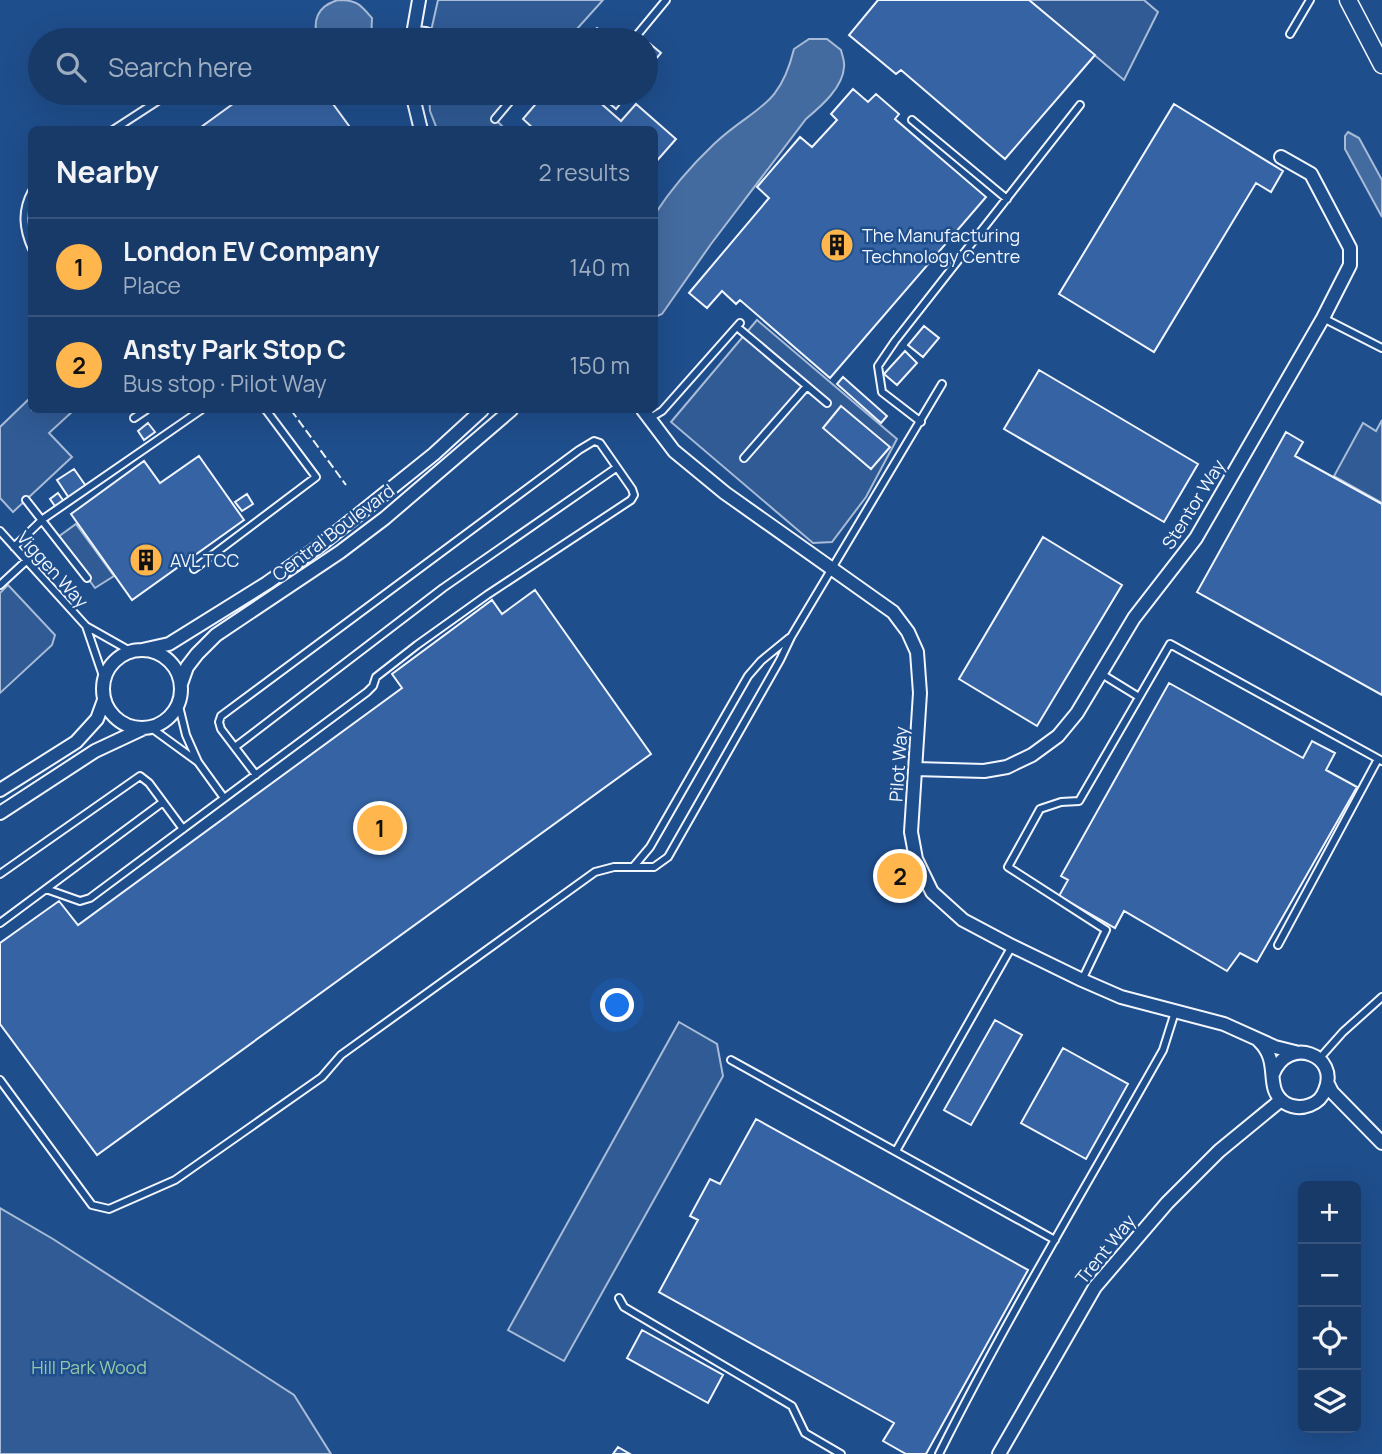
<!DOCTYPE html>
<meta charset="utf-8">
<style>
body{margin:0;font-family:Manrope,sans-serif;background:#20416f;color:#f1f3f6}
.controls{position:absolute;right:21px;bottom:21px;display:grid;overflow:hidden;border-radius:10px;box-shadow:0 7px 28px #0002}
.controls button{width:63px;height:63px;display:grid;place-items:center;padding:0;border:0;border-bottom:2px solid #36547d;background:#173a69;color:#f1f3f6;font:35px sans-serif}
.you{position:absolute;left:618px;top:1006px;width:24px;height:24px;margin:-18px;border:5px solid #fff;border-radius:50%;background:#1a73e8;box-shadow:0 0 0 10px #1a73e833}
.badge{display:grid;place-items:center;width:46px;height:46px;border-radius:50%;background:#ffb74d;color:#111;font-size:23px;font-weight:700}
.pin{position:absolute;translate:-50% -50%;border:4px solid #fff;box-shadow:0 2px 7px #0006}
.list{margin:0;padding:0;list-style:none}
h2{display:flex;justify-content:space-between;align-items:center;height:91px;margin:0;padding:0 28px;font-size:30px}
h2 small{font-size:23px;font-weight:400;color:#9eadc0}
.list li{display:grid;grid-template-columns:46px 1fr auto;gap:21px;align-items:center;box-sizing:border-box;height:98px;padding:0 28px;border-top:2px solid #36547d}
.list b{display:block;font-size:26px;white-space:nowrap}
.list p{margin:0;font-size:23px;white-space:nowrap;color:#9eadc0}
.list em{font-size:23px;font-style:normal;color:#9eadc0}
.icon{flex:none;width:38px;height:38px;fill:none;stroke:currentColor;stroke-width:2;stroke-linecap:round;stroke-linejoin:round}
.map{position:relative;flex:none;width:1382px;height:1454px;overflow:hidden}
.search{position:absolute;background:#173a69;box-shadow:0 7px 28px #0002;left:28px;top:28px;width:630px;height:77px;display:flex;align-items:center;gap:18px;box-sizing:border-box;padding:0 24px;border-radius:38px;color:#9eadc0;font-size:26px}
.panel{position:absolute;background:#173a69;box-shadow:0 7px 28px #0002;left:28px;top:126px;width:630px;height:287px;border-radius:10px}
.map>svg:first-child{display:block}
.built{fill:#305b95;stroke:#a8bbd7;stroke-width:2}
.water{fill:#446ba0;stroke:#a8bbd7;stroke-width:2}
.building{fill:#3563a3;stroke:#f2f6ff;stroke-width:2}
.lines{fill:none;stroke-linecap:round;stroke-linejoin:round}
.service-casing{stroke:#f2f6ff;stroke-width:10}
.minor-casing{stroke:#f2f6ff;stroke-width:16}
.tertiary-casing{stroke:#f2f6ff;stroke-width:19}
.service{stroke:#1f4e8c;stroke-width:6}
.minor{stroke:#1f4e8c;stroke-width:12}
.tertiary{stroke:#1f4e8c;stroke-width:16}
.fence{stroke:#f2f6ff;stroke-width:2;stroke-dasharray:9 3.5;stroke-linecap:butt}
.labels{text-anchor:middle;dominant-baseline:central;stroke-width:5;stroke-linejoin:round;paint-order:stroke}
.poi-label{font-size:18px;fill:#f2f6ff;stroke:#1f4e8c;text-anchor:start}
.street-label{font-size:18px;fill:#f2f6ff;stroke:#1f4e8c}
.park-label{font-size:18px;fill:#97c8a6;stroke:#1f4e8c}
</style>
<div class="map">
<svg width="1382" height="1454" viewBox="0 0 1382 1454">
<rect width="100%" height="100%" fill="#1f4e8c"/>
<path class="built" d="M438,0H603L567,40H429Z
M1029,0H1144L1158,12L1124,80Z
M429,93H520L496,120L506,130L437,129L430,111Z
M757,320L897,439L866,497L832,542L813,543L671,422Z
M31,397L32,410H74L49,433L72,457L13,512L0,498V427Z
M1382,420V503L1334,476L1363,423L1376,431Z
M76,524L114,576L95,588L58,537Z
M8,585L55,635L52,645L0,693V593Z
M679,1022L717,1044L723,1076L564,1361L508,1330Z
M0,1208L53,1239L294,1395L331,1454H0Z"/>
<path class="water" d="M338,0C357,0 360,4 372,18L371,40H318C312,21 317,6 338,0Z
M809,39H827L841,50C842,55 845,62 844,67C843,88 820,107 806,119L711,244L662,314L655,317V214C671,189 692,165 714,144C754,106 779,110 794,49Z
M1348,132L1359,138L1382,180V217L1345,149V136Z"/>
<path class="building" d="M878,0H1029L1095,55L1005,159L901,70L896,74L849,35Z
M597,28L608,37L605,40H586Z
M649,43L661,53L646,71V46Z
M853,89L868,102L876,94L899,114L895,119L986,197L830,378L740,300L736,304L722,291L707,308L689,293L769,198L757,187L800,137L812,147L837,120L831,114Z
M248,93H325L352,130H197Z
M545,93H589L621,121L636,104L676,139L654,164V130H535L523,119Z
M607,93H615L624,99L616,109L603,98Z
M1174,104L1283,171L1271,192L1256,183L1154,352L1059,294Z
M924,326L939,338L923,357L908,345Z
M905,351L917,363L897,385L884,374Z
M1039,370L1198,464L1164,522L1004,429Z
M843,377L887,416L881,423L837,384Z
M841,406L890,447L871,469L823,428Z
M148,423L155,432L144,440L138,431Z
M1286,432L1303,442L1295,456L1382,504V695L1197,592Z
M199,456L244,520L132,600L71,514L144,461L160,483Z
M74,469L88,489L71,501L57,480Z
M58,493L65,503L57,509L50,499Z
M247,494L253,504L242,511L235,502Z
M1043,537L1122,585L1037,726L959,679Z
M535,590L651,754L97,1155L0,1024V943L59,901L78,925L402,688L392,674L492,600L502,614Z
M1169,683L1303,758L1312,741L1335,753L1326,770L1357,787L1257,962L1240,953L1227,971L1124,911L1115,928L1059,896L1068,880L1061,876Z
M995,1020L1022,1035L971,1125L944,1110Z
M1063,1048L1128,1084L1086,1159L1021,1123Z
M756,1119L1028,1270L926,1454H906L883,1441L894,1423L659,1292L698,1220L690,1216L710,1179L720,1184Z
M642,1330L723,1375L708,1403L627,1358Z
M618,1447L630,1454H613Z"/>
<g class="lines">
<defs>
<path id="service" d="M414,30L426,31L450,40
M1290,34L1310,0
M251,40L256,37
M633,40L666,0
M495,119L516,94
M912,120L1007,199
M113,130L170,93
M32,191C21,211 23,229 32,249
M1323,318L1382,348
M737,327L827,403
M134,418L146,410
M650,418L662,411L740,323
M921,422L882,392L878,366L895,341L1080,105
M744,458L807,386
M26,500L87,578
M0,531L86,626L132,652
M14,547L43,519L201,410
M194,569L316,477L266,410
M0,585L26,561
M86,626L104,679
M1100,673L1139,697
M150,727L198,762L186,735L178,702
M235,747L443,588L616,468
M198,762L224,798
M634,866L650,847L748,676L761,661L789,638
M0,874L140,776L149,783L183,829
M46,889L80,901L90,898L367,692L373,686L376,677L417,645L487,595L631,500L634,495L632,489L600,443L594,441L579,450L221,716L219,722L221,729L256,775
M0,923L163,802
M1278,945L1378,759
M1082,980L1106,930L1008,867L1040,809L1061,802L1079,801L1170,644L1382,761
M1319,1059L1343,1032L1382,997
M731,1060L1055,1240
M0,1080L92,1205L109,1209L175,1180L322,1077L341,1055L595,872L614,867H654L668,857L780,660L791,637L942,384
M896,1151L1012,946
M619,1298L624,1307L792,1406L805,1433L841,1454
M939,1454C1008,1316 1087,1185 1163,1050L1175,1012"/>
<path id="minor" d="M412,40L419,0
M412,93L421,130
M643,410L674,451L725,493L893,612L908,632L917,652L920,693L911,832L916,859L932,892L963,920L1012,946L1082,980L1121,997L1224,1024L1275,1047L1295,1052
M142,650L169,644L267,583L318,547L434,454L482,410
M103 689a39 39 0 1 1 78 0a39 39 0 1 1-78 0Z
M181,684L187,667L197,654L216,635L340,552L385,518L511,410
M916,769L984,771L1007,767L1032,755L1058,736L1077,713L1134,618L1196,538L1323,318L1350,265V248L1311,174L1281,157
M0,790L76,742L97,719L104,700
M0,813L95,751L142,729
M1259,1041C1282,1063 1263,1088 1285,1103C1293,1108 1302,1108 1310,1105C1318,1102 1322,1098 1325,1090C1340,1055 1288,1035 1273,1074
M1328,1084L1332,1092L1382,1143
M999,1454L1095,1287L1167,1203L1219,1151L1281,1100"/>
<path id="tertiary" d="M1348,0L1382,65"/>
</defs>
<use href="#service" class="service-casing"/>
<use href="#minor" class="minor-casing"/>
<use href="#tertiary" class="tertiary-casing"/>
<use href="#service" class="service"/>
<use href="#minor" class="minor"/>
<use href="#tertiary" class="tertiary"/>
<path class="fence" d="M291,410L346,485"/>
</g>
<defs>
<symbol id="building-disc" viewBox="-11 -11 22 22"><circle r="9.5" fill="#ffb74d" stroke="#1f4e8c"/><path d="M-4-6H4V6H1V3H-1V6H-4ZM-2.5-4.3h1.7v1.8h-1.7ZM.8-4.3h1.7v1.8H.8ZM-2.5-1h1.7V.8h-1.7ZM.8-1h1.7V.8H.8Z" fill="#111"/></symbol>
</defs>
<g fill-rule="evenodd">
<use href="#building-disc" x="818" y="226" width="38" height="38"/>
<use href="#building-disc" x="127" y="541" width="38" height="38"/>
</g>
<g class="labels">
<g class="poi-label">
<text x="862" y="235">The Manufacturing<tspan x="862" dy="21">Technology Centre</tspan></text>
<text x="170" y="560">AVL TCC</text>
</g>
<g class="street-label">
<text transform="translate(1193 504) rotate(-58)">Stentor Way</text>
<text transform="translate(333 532) rotate(-37)">Central Boulevard</text>
<text transform="translate(53 569) rotate(48)">Viggen Way</text>
<text transform="translate(898 764) rotate(-86)">Pilot Way</text>
<text transform="translate(1105 1249) rotate(-51)">Trent Way</text>
</g>
<g class="park-label">
<text x="89" y="1367">Hill Park Wood</text>
</g>
</g>
</svg>
<div class="controls">
<button>+</button>
<button>−</button>
<button><svg class="icon" aria-label="locate" viewBox="0 0 24 24"><circle cx="12" cy="12" r="6"/><path d="M12 2v4M12 18v4M2 12h4M18 12h4"/></svg></button>
<button><svg class="icon" aria-label="layers" viewBox="0 0 24 24"><path d="M12 4l9 5-9 5-9-5zM3 14l9 5 9-5"/></svg></button>
</div>
<div class="you"></div>
<div class="pin badge" style="left:380px;top:828px">1</div>
<div class="pin badge" style="left:900px;top:876px">2</div>
<div class="search"><svg class="icon" aria-label="search" viewBox="0 0 24 24"><circle cx="10" cy="10" r="6"/><path d="M15 15l6 6"/></svg>Search here</div>
<section class="panel">
<h2>Nearby<small>2 results</small></h2>
<ul class="list">
<li><span class="badge">1</span><div><b>London EV Company</b><p>Place</p></div><em>140 m</em></li>
<li><span class="badge">2</span><div><b>Ansty Park Stop C</b><p>Bus stop · Pilot Way</p></div><em>150 m</em></li>
</ul>
</section>
</div>
